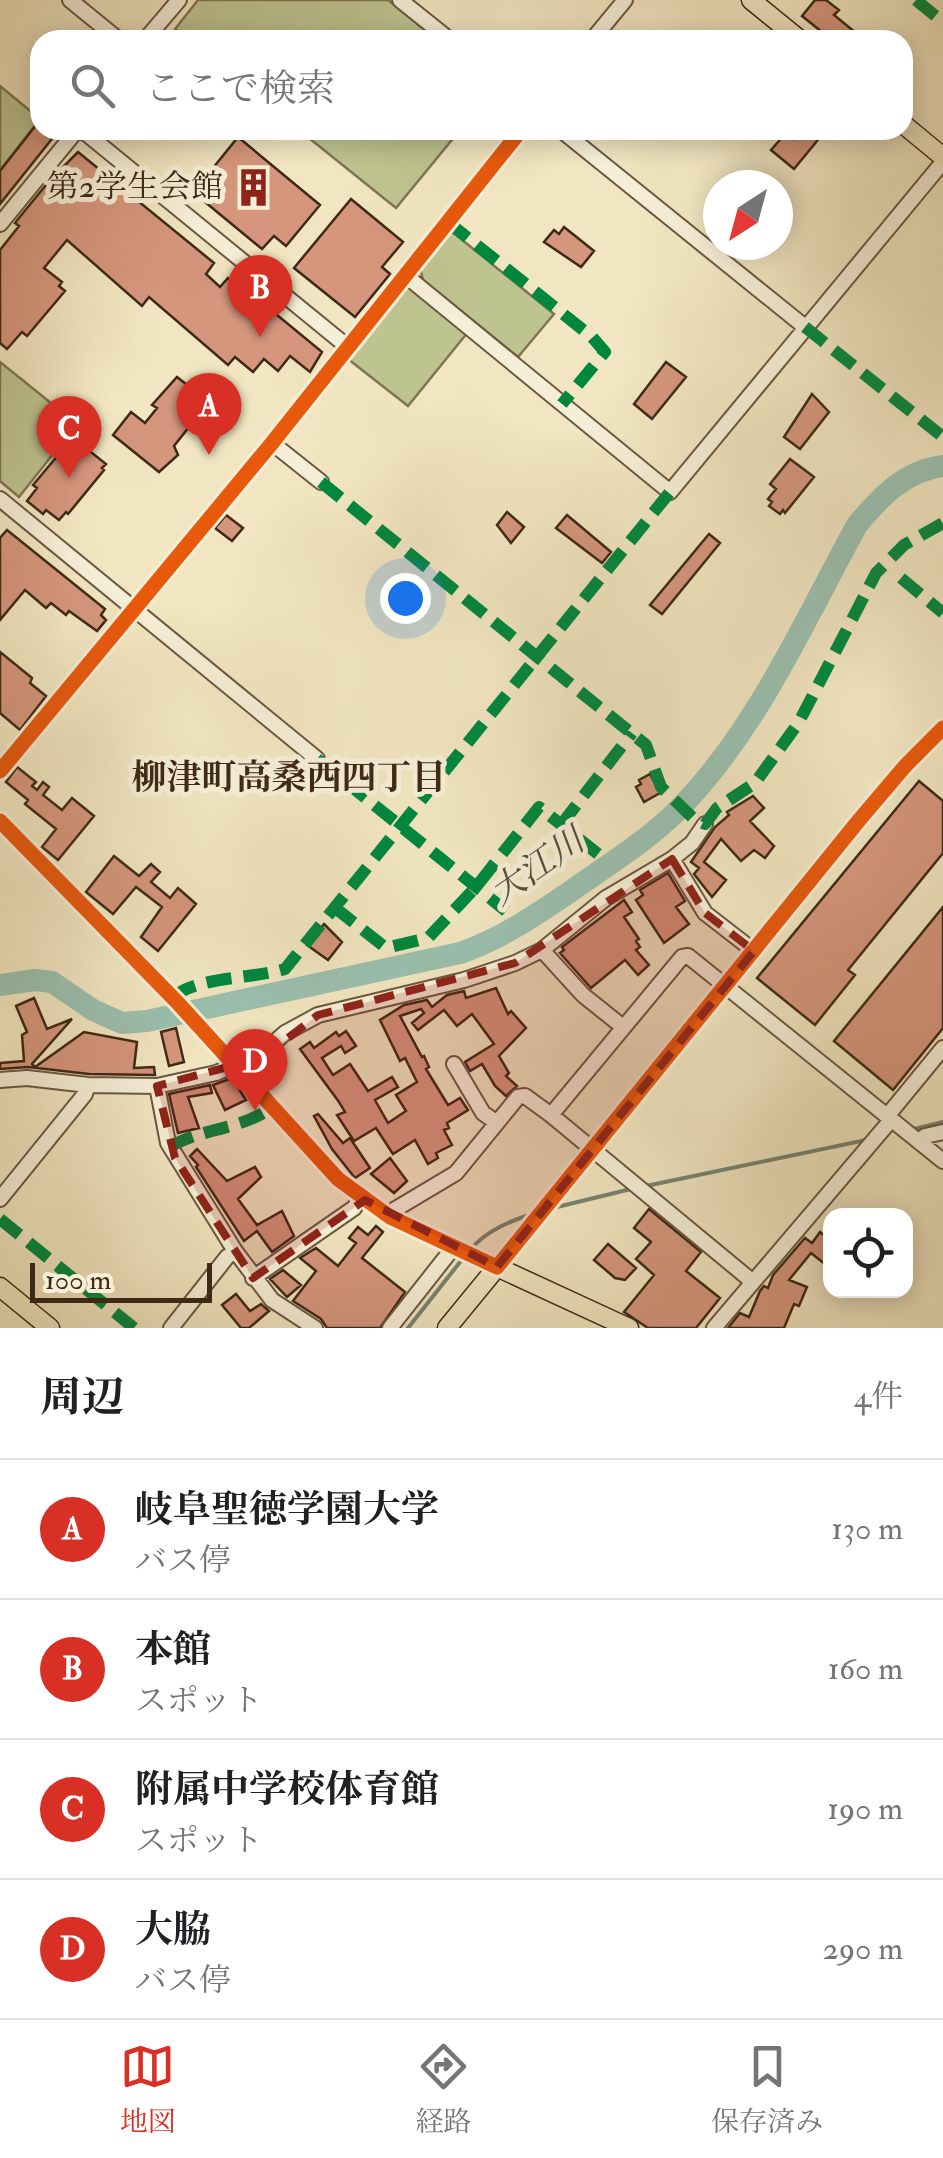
<!DOCTYPE html>
<html lang="ja">
<meta charset="utf-8">
<style>
body{margin:0;font-family:"IM FELL Double Pica","Noto Serif JP",serif;background:#f6f6f6;color:#202124}
.controls{position:absolute;right:30px;bottom:30px;display:grid;overflow:hidden;border-radius:20px;box-shadow:0 5px 25px #0003}
.controls button{width:90px;height:90px;display:grid;place-items:center;padding:0;border:0;border-bottom:2px solid #e0e0e0;background:#fff;color:#202124;font:50px sans-serif}
.compass{position:absolute;left:703px;top:170px;width:90px;height:90px;border-radius:50%;background:#fff;box-shadow:0 5px 25px #0003;rotate:216deg}
.scale{position:absolute;left:30px;bottom:25px;width:182px;box-sizing:border-box;padding-left:10px;border:5px solid #3e2916;border-top:0;font-size:28px;line-height:35px;white-space:nowrap;color:#3e2916;-webkit-text-stroke:8px #f6efd7;paint-order:stroke}
.you{position:absolute;left:405px;top:598px;width:35px;height:35px;margin:-25px;border:8px solid #fff;border-radius:50%;background:#1a73e8;box-shadow:0 0 0 15px #1a73e833}
.badge{display:grid;place-items:center;width:65px;height:65px;border-radius:50%;background:#d93025;color:#fff;font-size:32px;font-weight:700}
.pin{position:absolute;translate:-50% -82px;filter:drop-shadow(0 2px 5px #0008)}
.pin::after{content:'';position:absolute;top:52px;width:35px;height:30px;background:inherit;clip-path:polygon(0 0,100% 0,50% 100%)}
.list{margin:0;padding:0;list-style:none}
h2{display:flex;justify-content:space-between;align-items:center;height:130px;margin:0;padding:0 40px;font-size:42px}
h2 small{font-size:32px;font-weight:400;color:#757577}
.list li{display:grid;grid-template-columns:65px 1fr auto;gap:30px;align-items:center;box-sizing:border-box;height:140px;padding:0 40px;border-top:2px solid #e0e0e0}
.list b{display:block;font-size:38px;white-space:nowrap}
.list p{margin:0;font-size:32px;white-space:nowrap;color:#757577}
.list em{font-size:32px;font-style:normal;color:#757577}
.icon{flex:none;width:55px;height:55px;fill:none;stroke:currentColor;stroke-width:2;stroke-linecap:round;stroke-linejoin:round}
.map{position:relative;flex:none;width:943px;height:1328px;overflow:hidden}
.search{position:absolute;background:#fff;box-shadow:0 5px 25px #0003;left:30px;right:30px;top:30px;height:110px;display:flex;align-items:center;gap:25px;box-sizing:border-box;padding:0 35px;border-radius:30px;color:#757577;font-size:38px}
.sheet{height:690px;background:#fff}
nav{display:flex;justify-content:space-around;align-items:center;box-sizing:border-box;height:140px;border-top:2px solid #e0e0e0;background:#fff;font-size:28px;color:#757577}
nav a{display:grid;justify-items:center;gap:5px}
nav .on{color:#d93025}
.map>svg:first-child{display:block}
.green{fill:#bec490;stroke:#7e7653;stroke-width:2.5}
.lines{fill:none;stroke-linecap:round;stroke-linejoin:round}
.stream{stroke:#768472;stroke-width:4}
.river{stroke:#9bc0b0;stroke-width:22}
.building{fill:#d5967d;stroke:#3e2916;stroke-width:2.5}
.minor-casing{stroke:#6b5841;stroke-width:18}
.major-casing{stroke:#3e2916;stroke-width:21}
.minor{stroke:#f6efd7;stroke-width:14}
.major{stroke:#f1e6c1;stroke-width:18}
.quiet{stroke:#00873e;stroke-width:12;stroke-dasharray:25 12;stroke-linecap:butt}
.cycleway-casing{stroke:#f6efd7;stroke-width:21}
.cycleway{stroke:#e8590c;stroke-width:15}
.marked{fill:#8f2418;fill-opacity:0.2;stroke:#8f2418;stroke-width:8;stroke-dasharray:20 12;stroke-linejoin:round}
.labels{text-anchor:middle;dominant-baseline:central;stroke-width:10;stroke-linejoin:round;paint-order:stroke}
.poi-label{font-size:32px;fill:#3e2916;stroke:#f6efd7;text-anchor:end}
.neighbourhood-label{font-size:35px;font-weight:bold;fill:#3e2916;stroke:#f6efd7}
.water-label{font-size:35px;font-style:italic;fill:#554f3c;stroke:#f6efd7}
</style>
<div class="map">
<svg width="943" height="1328" viewBox="0 0 943 1328">
<rect width="100%" height="100%" fill="#f1e6c1"/>
<filter id="stains"><feTurbulence type="fractalNoise" baseFrequency=".002" numOctaves="4"/><feColorMatrix values="0 0 0 0 .2 0 0 0 0 .09 0 0 0 0 .02 0 0 0 .5 -.17"/></filter>
<radialGradient id="worn" r=".72"><stop offset=".6" stop-color="#630" stop-opacity="0"/><stop offset="1" stop-color="#630" stop-opacity=".3"/></radialGradient>
<path class="green" d="M198,0H388L437,40H188L175,29Z
M0,86L40,119L0,170Z
M299,130H460L396,208Z
M451,231L554,314L518,357L423,280L420,268Z
M409,284L468,332L408,406L348,359Z
M0,362L77,424L19,497L0,481Z"/>
<g class="lines">
<path class="stream" d="M910,1130L943,1122
M646,1186L866,1140
M549,1209L631,1189
M470,1250C487,1230 510,1221 535,1213
M408,1328L464,1257"/>
<path class="river" d="M0,985L35,980L52,982L93,1010L122,1023L147,1021L460,953C503,938 537,914 574,889C609,864 647,841 678,810C757,730 803,623 857,525C881,496 905,471 943,466"/>
</g>
<path class="building" d="M815,0H826L839,10L834,15L856,33L850,40H842L834,34L829,40L819,36L822,32L802,16Z
M40,120V130H59L0,204V171Z
M801,130H826L794,169L771,150L786,133L793,139Z
M238,137L320,205L286,246L274,236L262,249L199,197L214,178L209,173Z
M78,152L214,263L206,274L220,287L228,278L240,288L236,298L252,310L259,300L322,352L310,372L290,356L278,371L264,359L253,372L235,357L228,365L149,297L142,306L67,240L44,268L62,282L59,286L65,291L27,336L22,332L7,349L0,343V250L19,226L15,223L19,218L50,180Z
M351,199L403,242L382,267L390,274L355,317L294,268Z
M564,227L594,251L581,267L544,242L554,230L559,234Z
M666,362L686,377L652,419L634,404Z
M177,377L209,402L174,446L178,455L159,472L113,435L131,412L145,423L157,408L152,405Z
M812,394L829,412L800,449L784,437Z
M77,441L106,464L102,468L104,470L68,514L66,512L59,520L46,510L43,514L27,501L37,488L33,485L69,442L73,446Z
M790,459L814,477L785,513L783,510L780,514L769,506L772,502L768,499L776,489L770,484Z
M507,512L524,527L511,543L497,525Z
M226,515L243,528L232,541L215,528Z
M567,515L611,552L602,563L556,528Z
M7,530L105,609L101,615L106,620L97,631L69,611L66,615L51,603L46,608L25,590L0,620V538Z
M709,534L720,543L662,614L650,605Z
M0,652L32,678L30,683L46,696L20,730L0,713Z
M17,767L36,782L32,786L37,790L43,782L49,787L43,795L62,810L72,798L94,816L58,860L42,847L56,829L25,804L28,800L6,782Z
M650,774L660,793L644,802L636,787L641,784L639,780Z
M919,781L943,801V853L848,970L855,975L815,1025L757,978Z
M753,796L764,808L750,821L774,846L765,858L754,850L741,861L721,839L704,862L726,880L712,897L694,874L699,868L691,862L715,827L729,815L727,812Z
M114,856L139,876L151,864L160,872L151,882L170,898L178,888L196,904L158,951L141,937L162,907L136,887L113,914L86,892Z
M668,873L685,901L676,907L689,924L664,943L636,900L643,895L640,890Z
M624,900L632,912L624,917L639,939L636,941L640,947L636,950L649,965L638,975L625,960L591,988L560,953L564,950L562,947Z
M943,907V1028L893,1090L834,1041Z
M324,924L342,942L328,960L307,945Z
M496,988L508,1014L511,1011L526,1028L499,1056L509,1073L506,1076L517,1086L506,1096L495,1086L482,1064L470,1071L465,1062L494,1044L472,1014L457,1026L444,1010L418,1030L412,1023L424,1013L421,1009L400,1016L422,1057L424,1056L429,1067L426,1069L448,1105L460,1098L468,1110L447,1123L449,1128L444,1130L452,1145L436,1153L438,1158L428,1164L415,1140L393,1154L376,1128L354,1141L337,1115L345,1112L339,1102L300,1049L310,1042L314,1048L336,1032L339,1036L346,1031L356,1046L345,1053L341,1046L322,1058L333,1075L350,1064L368,1091L392,1077L398,1087L375,1100L388,1123L406,1111L396,1095L417,1082L405,1058L400,1061L380,1020L404,1005L427,1000L432,1007L447,995L464,991L466,998Z
M34,998L47,1029L72,1019L32,1064L35,1067L84,1032L137,1042L134,1068L154,1067L155,1075L89,1074L28,1067L0,1069V1063L24,1061L22,1035L27,1032L16,1006Z
M176,1028L184,1062L169,1066L161,1032Z
M232,1078L246,1100L225,1110L213,1085Z
M210,1085L212,1093L188,1097L199,1128L178,1133L169,1094Z
M318,1114L343,1143L350,1138L370,1168L355,1178L332,1149L314,1116Z
M197,1149L227,1181L255,1167L261,1177L238,1199L257,1225L282,1211L294,1236L272,1252L257,1231L244,1241L196,1167L198,1165L190,1156Z
M390,1158L407,1181L394,1193L371,1174Z
M649,1209L701,1252L686,1271L720,1298L696,1328H648L624,1312L654,1275L636,1259L651,1242L634,1228Z
M376,1226L383,1232L362,1258L405,1292L380,1328H327L321,1319L293,1301L316,1271L300,1258L316,1248L338,1266L356,1243L349,1238L358,1227L368,1235Z
M820,1232L830,1240V1259L826,1265L811,1253L789,1280L807,1287L799,1306L794,1304L784,1328H728L740,1313L749,1317L760,1291L764,1286L768,1288L773,1275L805,1238L812,1243Z
M608,1244L636,1268L625,1280L615,1278L594,1260Z
M283,1270L301,1285L287,1297L270,1279Z
M236,1294L250,1311L261,1304L269,1311L249,1328H241L222,1305Z"/>
<g class="lines">
<defs>
<path id="minor" d="M70,0L119,40
M400,0L450,40
M145,40L179,0
M592,40L625,0
M82,130L349,348
M561,130L805,327
M0,224L77,130
M405,275L670,492L943,162
M272,443L321,482
M0,499L317,759
M0,771L272,443L521,130
M0,821L177,1002L338,1179L390,1217L497,1267L860,819L906,765L943,728
M672,859L705,913L754,951
M542,950L583,995L623,1027
M454,1064L483,1113L497,1123
M241,1072L285,1033L318,1015L464,980L515,963L542,950L606,898L672,859L692,843L705,824
M0,1080L27,1078L88,1085L157,1086L216,1073L235,1065
M157,1086L168,1143L235,1251L272,1300L315,1328
M551,1115L753,1282
M888,1115L943,1048
M919,1142L925,1136L943,1132
M0,1199L85,1094L88,1085
M390,1217L394,1210L456,1173L518,1097L525,1096L551,1115L682,957L688,956L943,1161
M253,1278L354,1208L361,1198
M171,1328L227,1257L235,1251
M390,1328L453,1248
M714,1328L891,1120"/>
<path id="major" d="M751,0L800,40
M903,124L943,157
M0,1287L50,1328
M447,1328L497,1267L629,1328"/>
</defs>
<use href="#minor" class="minor-casing"/>
<use href="#major" class="major-casing"/>
<use href="#minor" class="minor"/>
<use href="#major" class="major"/>
<path class="quiet" d="M916,0L943,22
M448,222L592,337L605,352L562,404
M805,327L943,437
M321,482L646,745L661,787L693,818L705,824L717,808L755,783L799,722L876,573L904,545L943,523
M901,578L943,613
M317,759L506,911
M561,825L632,733
M334,907L386,948L428,938L476,887L539,807L598,854
M173,997C199,976 253,979 285,969L670,492
M170,1147C201,1128 242,1130 272,1107
M0,1219L134,1328"/>
<defs>
<path id="cycleway" d="M0,771L272,443L521,130
M0,821L177,1002L338,1179L390,1217L497,1267L860,819L906,765L943,728"/>
</defs>
<use href="#cycleway" class="cycleway-casing"/>
<use href="#cycleway" class="cycleway"/>
</g>
<path class="marked" d="M672,859L705,913L754,951L497,1267L365,1200L253,1278L175,1158L157,1086L235,1065L242,1073L318,1015L515,963Z"/>
<defs>
<symbol id="building-bare" viewBox="-9 -9 18 18"><path d="M-4-6H4V6H1V3H-1V6H-4ZM-2.5-4.3h1.7v1.8h-1.7ZM.8-4.3h1.7v1.8H.8ZM-2.5-1h1.7V.8h-1.7ZM.8-1h1.7V.8H.8Z" fill="#8f2418" stroke="#f6efd7" stroke-width="2.5" paint-order="stroke"/></symbol>
</defs>
<g fill-rule="evenodd">
<use href="#building-bare" x="226" y="160" width="55" height="55"/>
</g>
<g class="labels">
<g class="poi-label">
<text x="223" y="187">第2学生会館</text>
</g>
<g class="neighbourhood-label">
<text x="289" y="778">柳津町高桑西四丁目</text>
</g>
<g class="water-label">
<text transform="translate(537 867) rotate(-35)">大江川</text>
</g>
</g>
<rect width="100%" height="100%" filter="url(#stains)"/>
<rect width="100%" height="100%" fill="url(#worn)"/>
</svg>
<div class="controls">
<button><svg class="icon" aria-label="locate" viewBox="0 0 24 24"><circle cx="12" cy="12" r="6"/><path d="M12 2v4M12 18v4M2 12h4M18 12h4"/></svg></button>
</div>
<svg class="compass" viewBox="-18 -18 36 36"><path d="M0-13l5 13h-10z" fill="#e53935"/><path d="M0 13l5-13h-10z" fill="#757577"/></svg>
<div class="scale">100 m</div>
<div class="you"></div>
<div class="pin badge" style="left:209px;top:455px">A</div>
<div class="pin badge" style="left:260px;top:337px">B</div>
<div class="pin badge" style="left:69px;top:478px">C</div>
<div class="pin badge" style="left:255px;top:1111px">D</div>
<div class="search"><svg class="icon" aria-label="search" viewBox="0 0 24 24"><circle cx="10" cy="10" r="6"/><path d="M15 15l6 6"/></svg>ここで検索</div>
</div>
<section class="sheet">
<h2>周辺<small>4件</small></h2>
<ul class="list">
<li><span class="badge">A</span><div><b>岐阜聖徳学園大学</b><p>バス停</p></div><em>130 m</em></li>
<li><span class="badge">B</span><div><b>本館</b><p>スポット</p></div><em>160 m</em></li>
<li><span class="badge">C</span><div><b>附属中学校体育館</b><p>スポット</p></div><em>190 m</em></li>
<li><span class="badge">D</span><div><b>大脇</b><p>バス停</p></div><em>290 m</em></li>
</ul>
</section>
<nav>
<a class="on"><svg class="icon" aria-label="map" viewBox="0 0 24 24"><path d="M3 6l6-2 6 2 6-2v14l-6 2-6-2-6 2zM9 4v14M15 6v14"/></svg>地図</a>
<a><svg class="icon" aria-label="directions" viewBox="0 0 24 24"><path d="M12 3l9 9-9 9-9-9zM9 14v-3h6M13 9l2 2-2 2"/></svg>経路</a>
<a><svg class="icon" aria-label="saved" viewBox="0 0 24 24"><path d="M7 4h10v16l-5-4-5 4z"/></svg>保存済み</a>
</nav>
